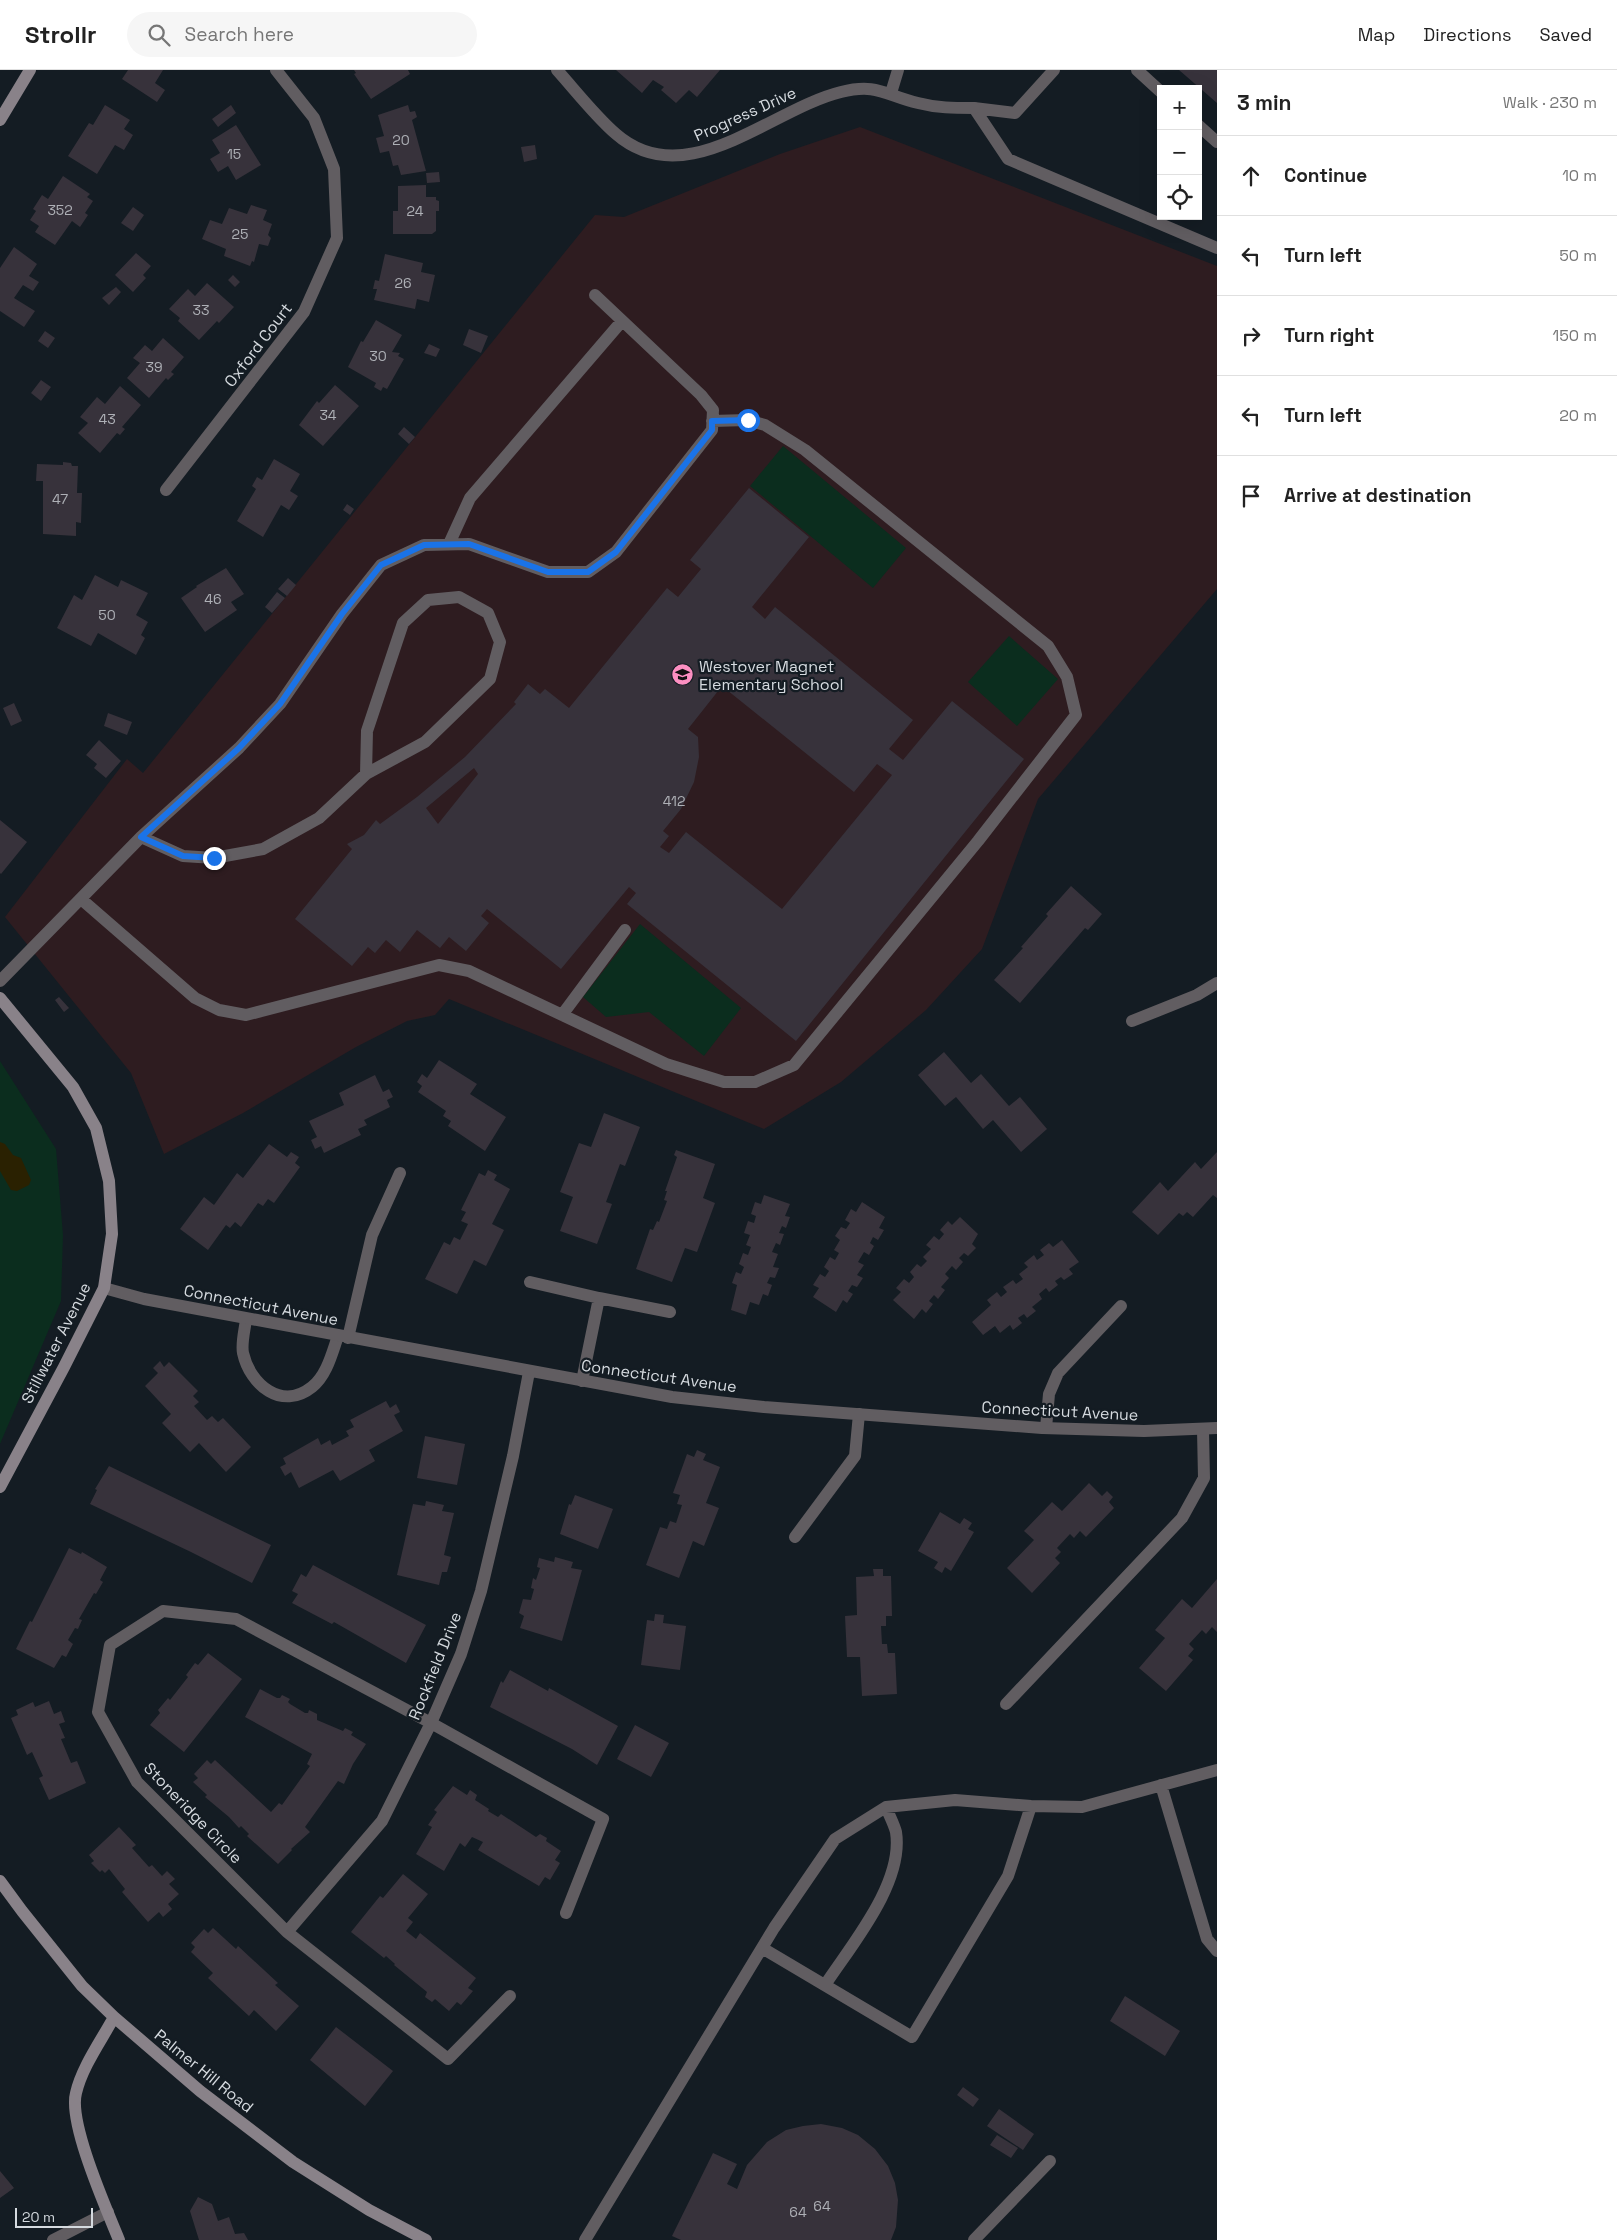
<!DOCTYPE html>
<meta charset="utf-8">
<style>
body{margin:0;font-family:"Space Grotesk",sans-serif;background:#f6f6f6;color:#222}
.controls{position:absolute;right:15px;top:15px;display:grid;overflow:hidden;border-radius:0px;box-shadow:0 5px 20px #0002}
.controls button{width:45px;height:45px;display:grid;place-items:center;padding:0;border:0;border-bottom:1px solid #e0e0e0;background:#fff;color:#222;font:25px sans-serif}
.scale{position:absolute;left:15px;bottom:12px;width:78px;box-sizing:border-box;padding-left:5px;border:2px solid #d5dadf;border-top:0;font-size:14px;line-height:18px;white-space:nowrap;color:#d5dadf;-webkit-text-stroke:4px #141c23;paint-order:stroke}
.stop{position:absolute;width:15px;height:15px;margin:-11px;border:4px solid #1a73e8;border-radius:50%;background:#fff}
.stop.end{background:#1a73e8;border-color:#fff;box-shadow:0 1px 5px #0008}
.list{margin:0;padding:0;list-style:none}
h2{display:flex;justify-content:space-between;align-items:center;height:65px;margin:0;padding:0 20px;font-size:21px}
h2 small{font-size:16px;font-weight:400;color:#767676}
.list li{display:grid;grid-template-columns:32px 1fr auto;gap:15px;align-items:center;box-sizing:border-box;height:80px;padding:0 20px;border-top:1px solid #e0e0e0}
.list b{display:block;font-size:19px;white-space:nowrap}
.list em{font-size:16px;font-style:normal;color:#767676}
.icon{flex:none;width:28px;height:28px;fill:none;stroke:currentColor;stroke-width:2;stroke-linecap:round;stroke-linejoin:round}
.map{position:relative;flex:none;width:1217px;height:2170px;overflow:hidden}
header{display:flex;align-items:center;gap:30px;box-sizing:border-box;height:70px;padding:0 25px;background:#fff;border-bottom:1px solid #e0e0e0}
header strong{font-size:24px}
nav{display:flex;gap:28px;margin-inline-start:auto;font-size:18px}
.search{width:350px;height:45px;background:#f6f6f6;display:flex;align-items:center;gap:12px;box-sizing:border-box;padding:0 18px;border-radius:28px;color:#767676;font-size:19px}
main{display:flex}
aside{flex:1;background:#fff}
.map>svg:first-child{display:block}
.education{fill:#2e1c20}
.green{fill:#0b2d1e}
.sand{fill:#2a2101}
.building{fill:#37323b;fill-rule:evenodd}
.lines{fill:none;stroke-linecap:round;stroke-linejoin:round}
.lane{stroke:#615d61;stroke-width:12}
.street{stroke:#615d61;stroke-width:12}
.secondary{stroke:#898289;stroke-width:12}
.route{stroke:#1a73e8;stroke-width:6}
.labels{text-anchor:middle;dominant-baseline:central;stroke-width:4.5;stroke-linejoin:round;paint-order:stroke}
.number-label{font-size:14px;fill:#aeb0b6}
.street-label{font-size:16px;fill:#d5dadf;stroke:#141c23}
.poi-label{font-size:16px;fill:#d5dadf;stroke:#141c23;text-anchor:start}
</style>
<header>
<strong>Strollr</strong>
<div class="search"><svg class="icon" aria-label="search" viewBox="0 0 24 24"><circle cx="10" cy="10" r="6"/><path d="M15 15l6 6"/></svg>Search here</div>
<nav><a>Map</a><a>Directions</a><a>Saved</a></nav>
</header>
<main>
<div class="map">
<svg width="1217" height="2170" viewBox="0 0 1217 2170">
<rect width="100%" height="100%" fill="#141c23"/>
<path class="education" d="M860,57L1217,196V519L1038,729L982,879L926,940L841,1012L764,1059L449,929L435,945L407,951L356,977L243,1043L164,1084L131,1003L5,847L127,689L143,703L595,145L624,147L780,84Z"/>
<path class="green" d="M783,376L906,478L873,518L750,416Z
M1009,566L1058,609L1017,656L968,612Z
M640,854L741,938L704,986L649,942L606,947L583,927Z
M0,991L56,1079L63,1165L61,1231L0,1374Z"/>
<path class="sand" d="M0,1072L5,1074L13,1085L21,1088L31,1110L29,1115L17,1121L11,1120L0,1101Z"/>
<path class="building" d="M128,0H163L155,13L165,20L157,32L122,9Z
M354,0H408L410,4L371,29L354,4L356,3Z
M616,0H720L697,27L689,20L676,33L661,20L664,17L653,10L642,23Z
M1179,0H1217V33Z
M105,35L130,50L124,59L133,65L124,80L115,75L97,104L68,86L89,53L93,55Z
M231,35L236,43L218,57L212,49Z
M408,35L410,42L415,41L417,47L412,50L426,101L401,105L398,95L393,96L389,81L380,83L376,68L384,66L378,45Z
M236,55L261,95L236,110L228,96L218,102L210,89L220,83L212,70Z
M535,75L537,89L524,92L521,77Z
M439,102L440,112L427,113L426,103Z
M63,106L90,124L87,127L93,131L85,143L88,145L80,157L72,151L55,175L35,162L39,156L30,150L36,141L33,139L42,125L48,129Z
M426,115V127H436V130L439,131V141H436V161L432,164H393V141H398V116Z
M251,135L267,140L263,150L272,154L268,165L271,168L268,176L259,174L254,192L252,191L250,196L224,186L226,179L202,169L210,150L222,154L229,138L247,144Z
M133,137L144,145L133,161L121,153Z
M14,177L37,194L29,206L39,212L33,221L23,215L14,228L35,241L24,257L0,241V198Z
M136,183L151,196L143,205L146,208L133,222L115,205Z
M385,184L423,193L421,202L435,205L429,232L417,229L415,239L374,230L377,219H373L375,210L379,211Z
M233,205L240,212L235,217L228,210Z
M207,213L234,237L219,253L217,251L199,270L178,251L180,248L169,239L188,219L195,226Z
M116,217L121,222L109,235L102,228Z
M376,250L402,265L392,282L400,283L398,286L404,289L387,319L383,317L381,321L374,317L376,313L348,297L361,271L363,272Z
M469,259L488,266L481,283L463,275Z
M45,261L55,268L48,278L38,271Z
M163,268L184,287L171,302L174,304L168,310L166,308L149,328L127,308L140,293L133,288L145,275L152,281Z
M429,274L440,279L436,287L424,283Z
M41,310L51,317L41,331L31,323Z
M335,315L359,336L323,376L299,355L317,331L319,333Z
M120,316L141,335L122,357L125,359L120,365L117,363L100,383L78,363L88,353L80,347L97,327L105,334Z
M404,357L415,367L409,374L398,364Z
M274,389L300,404L290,421L298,426L289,440L281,435L263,467L237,451L256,419L252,416L257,407L262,410Z
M63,392L71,393L72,396H78L77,423H82L81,453L76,452V466L43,464V411H36L37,394L63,395Z
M749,418L809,467L752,537L765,549L775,537L913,650L889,679L903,690L952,631L1024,689L796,971L627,834L636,823L629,817L561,899L487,839L481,846L489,853L466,881L449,867L440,878L417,860L400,882L386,870L375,883L368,877L352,896L295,849L352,779L347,774L364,765L376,750L380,754L417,727L465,687L516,634L514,632L528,614L540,624L545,619L569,638L667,518L678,527L701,499L690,490ZM722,616L854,722L877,694L892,705L782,839L686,762L669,783L660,777L669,766L663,761L681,739L694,712L699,687L698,667L688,659ZM474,698L478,704L438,754L426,738Z
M347,434L354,439L350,445L343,440Z
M226,498L244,524L231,532L237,540L205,562L181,528L197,517L196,516Z
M95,505L118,517L121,510L148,523L136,545L148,552L141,565L145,568L136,585L98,563L91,576L57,558L74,525L82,530Z
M288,508L296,515L287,526L278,519Z
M277,522L285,528L272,543L265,537Z
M14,633L22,651L11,656L3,638Z
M108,643L132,652L127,665L104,656Z
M99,670L121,691L106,708L94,698L97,694L86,685Z
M0,750L27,772L1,804L0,803Z
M1071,816L1102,844L1088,860L1085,858L1020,933L994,910L1023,878L1021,877L1048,846L1046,844Z
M59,927L69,938L64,942L55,930Z
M944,982L971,1013L981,1004L1009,1036L1020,1027L1047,1059L1021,1082L993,1050L983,1059L956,1027L945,1036L918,1005Z
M439,990L477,1014L470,1024L506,1047L485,1081L448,1056L451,1051L443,1046L446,1041L418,1022L422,1016L417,1012L422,1004L427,1008Z
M375,1005L383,1022L389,1019L393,1027L387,1030L390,1037L364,1050L367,1055L358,1059L361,1065L324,1083L321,1076L315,1079L311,1070L317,1067L309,1051L344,1035L339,1023Z
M604,1043L640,1057L625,1096L620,1094L606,1132L612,1134L597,1174L560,1161L573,1127L560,1122L579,1073L591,1077Z
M269,1074L287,1087L291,1082L299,1087L295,1093L300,1097L274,1133L268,1129L263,1136L258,1133L241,1157L235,1152L230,1158L226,1155L208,1180L180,1159L204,1127L214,1135L237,1103L243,1108Z
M676,1080L715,1094L703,1128L715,1133L697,1182L685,1178L672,1212L636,1199L650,1159L653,1160L657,1151L659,1152L667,1131L664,1130L667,1121H665L677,1087L674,1085Z
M1217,1082V1128L1213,1125L1193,1147L1187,1142L1183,1146L1179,1143L1158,1165L1132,1142L1160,1112L1168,1121L1195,1092L1201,1099Z
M488,1100L497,1105L494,1110L510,1119L492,1154L504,1160L486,1196L474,1190L457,1224L425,1209L444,1172L450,1175L454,1167L460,1170L468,1154L461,1151L466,1142L461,1140L479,1103L485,1106Z
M764,1125L790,1134L785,1146L790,1147L786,1158L782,1156L779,1163L784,1164L780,1175L776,1173L772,1182L778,1184L773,1197L779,1198L775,1208L770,1207L767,1213L772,1215L768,1226L763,1224L759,1235L750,1232L746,1245L731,1240L737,1215L732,1213L736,1202L741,1204L744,1197L739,1194L743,1183L748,1185L751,1177L746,1175L750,1165L744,1163L748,1151L754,1153L756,1146L751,1144L755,1132L761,1134Z
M862,1132L885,1147L879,1158L884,1160L878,1170L873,1167L870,1173L874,1176L869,1185L864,1182L858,1192L864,1195L857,1205L863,1208L857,1217L852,1215L848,1221L853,1224L847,1233L843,1230L836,1242L813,1227L819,1218L813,1215L820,1204L825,1207L829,1201L824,1197L830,1187L835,1190L839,1183L834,1180L840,1170L835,1166L841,1157L846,1159L850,1153L845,1150L851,1139L856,1142Z
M960,1147L978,1164L972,1174L976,1178L968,1186L964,1183L959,1188L963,1192L956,1200L952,1196L945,1204L949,1208L941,1217L945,1220L938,1229L934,1225L929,1231L933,1234L926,1243L922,1239L914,1249L893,1230L901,1222L896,1218L904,1209L909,1213L914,1207L910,1202L917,1194L921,1197L927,1191L923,1187L931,1179L926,1175L934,1166L939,1170L944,1164L940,1160L948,1151L952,1155Z
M1062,1170L1079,1192L1069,1199L1073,1204L1064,1210L1061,1207L1055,1211L1058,1215L1049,1222L1046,1218L1039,1224L1042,1229L1032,1237L1036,1241L1027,1248L1024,1244L1018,1248L1022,1253L1013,1260L1010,1255L1000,1263L995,1256L983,1265L972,1252L991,1235L987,1230L997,1222L1001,1227L1007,1222L1003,1217L1013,1210L1016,1214L1023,1209L1019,1204L1028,1197L1024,1193L1034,1185L1037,1190L1044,1185L1040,1180L1049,1173L1053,1177Z
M160,1291L164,1297L169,1292L198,1321L193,1326L199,1332L194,1336L207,1350L212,1346L218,1352L223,1348L251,1377L226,1402L199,1373L190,1382L162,1353L171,1344L145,1316L158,1303L153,1298Z
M386,1331L390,1338L396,1334L400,1342L394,1345L403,1361L369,1380L375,1391L340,1411L333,1400L299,1418L291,1402L285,1406L280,1397L286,1394L283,1388L318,1368L321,1375L330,1370L332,1375L349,1366L346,1361L354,1357L350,1350Z
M425,1366L465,1374L457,1415L417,1408Z
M697,1380L706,1384L703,1390L720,1397L706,1433L719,1438L704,1476L693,1471L679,1508L646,1495L660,1457L667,1459L670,1451L676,1453L682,1435L677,1434L680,1425L673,1423L687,1384L694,1387Z
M109,1396L271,1475L252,1513L191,1482L90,1434L97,1420L95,1419Z
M1089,1413L1102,1426L1107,1421L1113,1427L1109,1432L1114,1438L1086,1467L1080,1461L1074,1468L1070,1464L1057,1478L1061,1482L1055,1488L1060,1493L1032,1523L1007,1498L1034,1470L1024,1461L1052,1432L1062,1441Z
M575,1425L613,1439L598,1479L560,1464L569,1434L571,1435Z
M426,1431L444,1435L442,1441L454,1443L444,1485L451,1487L447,1502H442L439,1515L397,1505L413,1434L425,1436Z
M940,1442L960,1454L964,1448L972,1453L968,1459L974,1462L951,1501L945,1497L942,1503L934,1498L938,1492L918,1481Z
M69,1478L81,1484L82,1482L107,1497L100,1510L103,1512L96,1524L94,1523L79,1549L82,1550L78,1559L75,1558L68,1570L73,1574L66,1587L62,1585L54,1598L16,1579L30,1551L32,1552Z
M555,1487L573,1492L571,1498L582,1500L562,1571L520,1558L524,1546L519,1543L523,1529L531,1530L534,1519L531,1518L533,1508L536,1510L540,1498L537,1497L539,1488L554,1492Z
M313,1495L426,1555L406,1593L334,1552L332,1554L292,1533L298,1524L292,1521L301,1504L306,1507Z
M873,1499H883V1506H891L892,1546H886V1556H881L882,1574H887L888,1583H895L897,1624L862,1626L860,1587H847L845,1546L857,1545L856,1507L874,1506Z
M1217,1509V1562L1212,1557L1206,1564L1202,1560L1189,1574L1194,1579L1188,1586L1193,1590L1166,1621L1139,1598L1165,1568L1155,1560L1182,1529L1192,1538Z
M655,1544L664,1545L663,1553L686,1556L680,1600L641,1595L647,1550L654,1551Z
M208,1583L242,1609L184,1682L150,1655L160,1643L158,1640L168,1628L170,1630L188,1607L186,1605L195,1593L198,1595Z
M510,1600L548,1621L549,1618L618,1656L597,1695L572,1679L490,1637L501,1611L503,1613Z
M260,1619L277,1628H280L282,1625L290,1629L288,1632L290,1634L305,1643H308L309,1640L317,1644V1650L343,1661L345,1658L353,1662L351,1665L366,1674L353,1694L344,1714L338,1711L305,1757L310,1762L291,1779L292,1780L278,1794L247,1766L249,1764L241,1756L239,1758L229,1747L205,1727L207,1725L193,1712L198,1708L194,1704L207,1690L211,1694L215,1690L271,1742L279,1733L282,1735L310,1696L307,1694L312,1684L245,1647Z
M49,1631L54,1644L61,1641L65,1652L59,1654L65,1668L61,1669L71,1693L77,1691L86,1713L49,1730L39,1708L43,1706L32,1682L27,1685L11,1648L18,1645L16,1640L33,1632L35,1637Z
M635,1655L669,1673L651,1707L617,1689Z
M453,1716L467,1725L470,1720L477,1725L475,1730L489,1739L488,1741L498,1747L501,1744L536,1767L540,1764L547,1768L546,1771L561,1781L555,1790L560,1793L550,1810L545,1807L539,1816L478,1780L483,1772L472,1767L465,1777L460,1773L444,1801L416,1784L432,1757L428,1755L437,1742L434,1740Z
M119,1757L136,1775L132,1778L149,1797L152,1795L162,1806L167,1801L175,1809L169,1814L179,1824L168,1834L172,1839L163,1847L159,1842L148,1852L122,1822L125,1819L109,1799L105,1803L102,1800L100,1802L91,1793L94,1791L89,1785Z
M403,1804L428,1824L408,1848L413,1852L406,1861L416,1869L420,1863L476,1908L468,1918L473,1921L461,1935L457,1932L449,1941L435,1929L432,1932L425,1927L427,1922L394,1895L395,1894L386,1886L384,1888L351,1862L380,1826L383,1828Z
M213,1858L236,1879L238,1876L278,1913L275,1915L299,1936L276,1961L254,1940L249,1946L208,1908L213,1903L191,1882L195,1877L191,1873L204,1859L208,1863Z
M1125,1926L1180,1961L1165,1986L1110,1951Z
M336,1957L393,2001L365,2036L310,1990Z
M963,2017L979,2029L973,2037L957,2025Z
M999,2039L1034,2064L1023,2080L987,2056Z
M821,2054L842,2058L858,2065L875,2079L888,2096L895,2113L898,2130L896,2157L891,2170H681L672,2166L713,2083L737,2094L727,2114L737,2119L747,2095L767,2072L786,2060L803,2056Z
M997,2065L1018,2078L1011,2088L990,2075Z
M0,2101L14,2118L0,2128Z
M198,2127L212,2134L218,2151L229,2147L235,2164L244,2163L248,2170H199L190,2141Z"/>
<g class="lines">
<path class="lane" d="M1137,0L1161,22
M974,38L1008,89L1217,178
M974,38L1015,43L1054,0
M1198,55L1217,72
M449,474L470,428L622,251
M141,767L183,786L214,788L263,779L319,748L366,704L425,672L490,609L500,572L488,543L459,527L428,530L403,553L367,661L366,704
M81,829L195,928L219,940L246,945L439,895L469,901L666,994L724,1012H755L794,995L978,771L1076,645L1067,607L1048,576L805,380L765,355L747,350L712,351
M0,911L141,767L239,678L280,634L342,544L381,495L424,475L469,474L548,502H588L616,482L712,360L713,340L701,325L595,225
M562,945L625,860
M530,1212L599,1228L670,1242
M246,1249C245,1259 241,1273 243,1283C250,1315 282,1341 312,1317C327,1305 332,1283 338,1266
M348,1268L372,1165L400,1103
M582,1311L599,1228
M1046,1358L1049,1324L1058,1303L1121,1236
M795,1467L855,1386L859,1344
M1006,1634L1182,1448L1204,1408L1203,1360
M1161,1715L1207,1869L1217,1881
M762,1878L912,1967L1008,1806L1031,1736
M825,1915C852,1874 904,1813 896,1762C894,1754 889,1745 886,1737
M585,2170L774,1858L835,1769L886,1737L955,1730L1031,1736L1082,1737L1217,1700
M974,2170L1050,2091"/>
<path class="street" d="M557,0C575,20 596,47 616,64C686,125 771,39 841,22C877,13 885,25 918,33C937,38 954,38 974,38
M891,23L898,0
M166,420L304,242L337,168L334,99L314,48L276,0
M1132,951L1197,925L1217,913
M104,1218L144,1229L672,1327L764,1337L1042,1358L1144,1361L1217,1358
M287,1862L382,1751L431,1653L461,1584L481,1521L513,1386L529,1302
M510,1926L448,1989L287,1862L137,1712L98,1642L110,1575L163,1541L236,1549L431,1653L603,1749L566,1843
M53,2170L108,2142"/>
<path class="secondary" d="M0,50L30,0
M0,928L73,1017L96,1058L109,1111L112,1164L104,1218L64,1297L0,1417
M0,1811L22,1841L82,1916L114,1947L200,2021L293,2092L369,2140L426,2170
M114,1947C101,1971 82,1997 76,2023C68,2053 107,2140 119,2170"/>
</g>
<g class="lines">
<path class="route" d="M214,788L183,786L141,767L239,678L280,634L342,544L381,495L424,475L469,474L548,502H588L616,482L712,360V351L748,350"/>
</g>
<defs>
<symbol id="school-disc" viewBox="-11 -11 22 22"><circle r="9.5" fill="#fc8fc1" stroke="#141c23"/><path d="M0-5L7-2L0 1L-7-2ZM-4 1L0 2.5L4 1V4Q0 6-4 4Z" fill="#111"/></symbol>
</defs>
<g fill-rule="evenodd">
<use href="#school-disc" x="670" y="592" width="25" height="25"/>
</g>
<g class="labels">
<g class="number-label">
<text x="401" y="70">20</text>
<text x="234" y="84">15</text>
<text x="60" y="140">352</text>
<text x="415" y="141">24</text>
<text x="240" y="164">25</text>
<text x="403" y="213">26</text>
<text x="201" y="240">33</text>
<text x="378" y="286">30</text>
<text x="154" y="297">39</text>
<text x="328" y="345">34</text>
<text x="107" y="349">43</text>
<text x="60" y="429">47</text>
<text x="213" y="529">46</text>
<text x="107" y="545">50</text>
<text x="674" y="731">412</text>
<text x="822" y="2136">64</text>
<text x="798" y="2142">64</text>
</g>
<g class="street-label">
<text transform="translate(745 44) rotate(-24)">Progress Drive</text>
<text transform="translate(258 275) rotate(-53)">Oxford Court</text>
<text transform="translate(261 1235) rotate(11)">Connecticut Avenue</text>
<text transform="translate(56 1273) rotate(-63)">Stillwater Avenue</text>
<text transform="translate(659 1306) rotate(8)">Connecticut Avenue</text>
<text transform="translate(1060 1341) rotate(3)">Connecticut Avenue</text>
<text transform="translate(435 1596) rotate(-68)">Rockfield Drive</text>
<text transform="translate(193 1743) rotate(46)">Stoneridge Circle</text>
<text transform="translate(204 2001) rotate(39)">Palmer Hill Road</text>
</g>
<g class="poi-label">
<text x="699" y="596">Westover Magnet<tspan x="699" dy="18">Elementary School</tspan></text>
</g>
</g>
</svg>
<div class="controls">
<button>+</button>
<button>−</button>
<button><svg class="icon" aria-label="locate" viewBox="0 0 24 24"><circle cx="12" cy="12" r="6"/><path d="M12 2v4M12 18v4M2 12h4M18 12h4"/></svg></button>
</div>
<div class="scale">20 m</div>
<div class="stop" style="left:748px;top:350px"></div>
<div class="stop end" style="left:214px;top:788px"></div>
</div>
<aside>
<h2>3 min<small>Walk · 230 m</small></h2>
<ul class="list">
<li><svg class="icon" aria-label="ahead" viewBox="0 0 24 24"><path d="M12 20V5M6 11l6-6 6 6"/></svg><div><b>Continue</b></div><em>10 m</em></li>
<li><svg class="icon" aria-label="left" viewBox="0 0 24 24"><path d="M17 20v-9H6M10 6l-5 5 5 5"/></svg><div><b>Turn left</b></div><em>50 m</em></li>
<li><svg class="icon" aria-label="right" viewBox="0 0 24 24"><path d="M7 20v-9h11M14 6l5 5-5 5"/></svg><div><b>Turn right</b></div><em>150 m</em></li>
<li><svg class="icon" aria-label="left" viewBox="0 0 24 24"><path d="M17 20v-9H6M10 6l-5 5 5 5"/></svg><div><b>Turn left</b></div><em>20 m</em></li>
<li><svg class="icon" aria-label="arrive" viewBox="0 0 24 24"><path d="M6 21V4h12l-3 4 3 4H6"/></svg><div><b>Arrive at destination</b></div></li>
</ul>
</aside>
</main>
